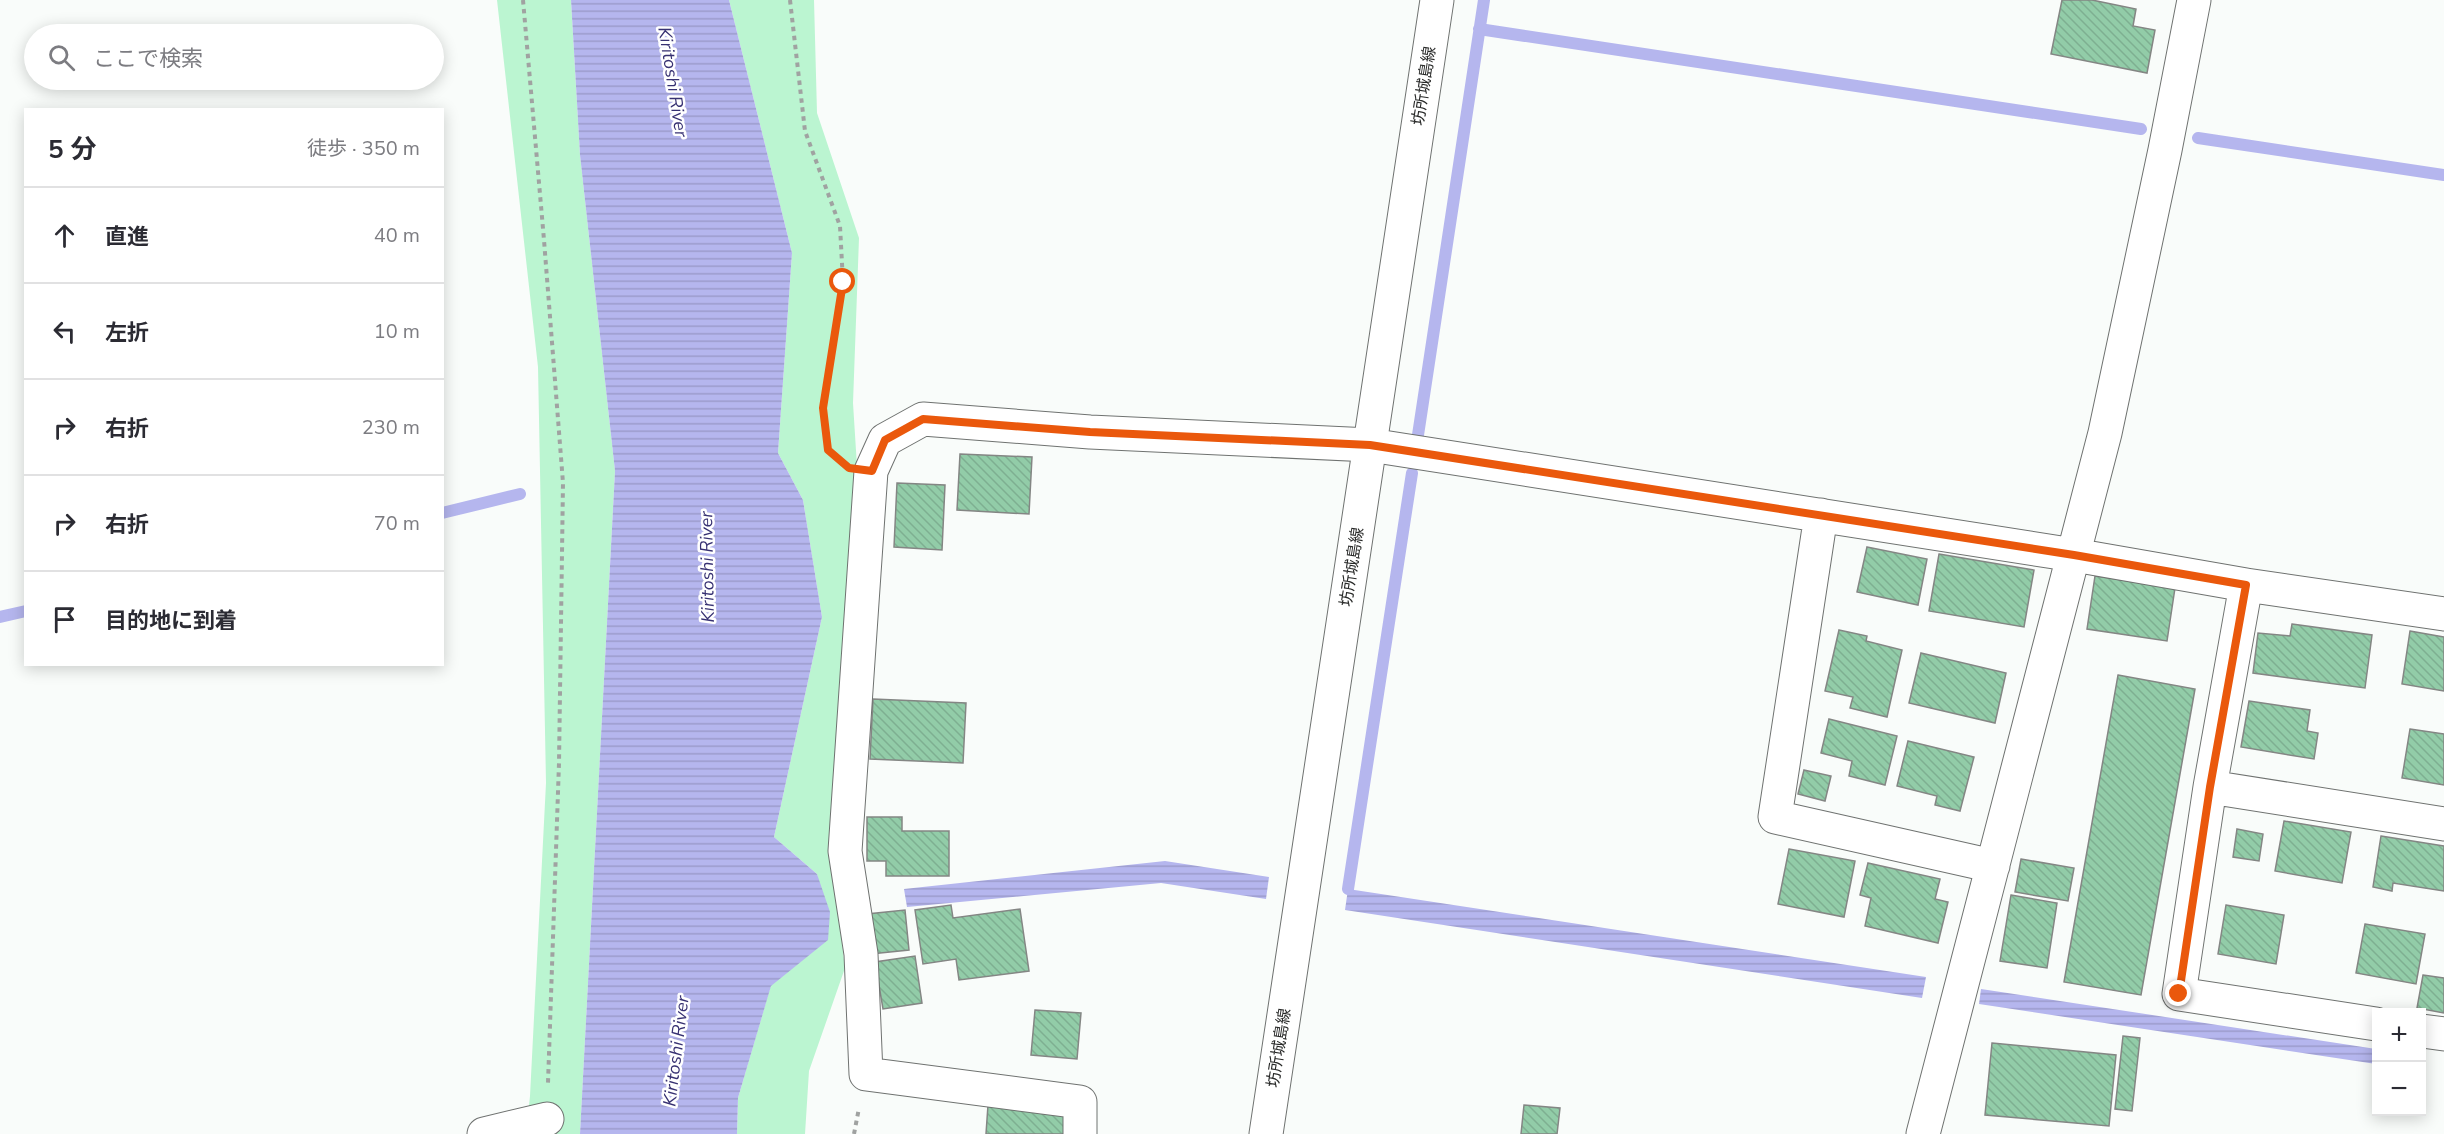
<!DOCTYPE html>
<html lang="ja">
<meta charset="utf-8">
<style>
body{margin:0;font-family:"Nunito Sans","Noto Sans JP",sans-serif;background:#f2f2f3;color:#2b2b33}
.controls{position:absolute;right:18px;bottom:18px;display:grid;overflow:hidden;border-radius:0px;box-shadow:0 3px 15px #0003}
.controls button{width:54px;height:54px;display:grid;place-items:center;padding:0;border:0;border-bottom:2px solid #e1e1e2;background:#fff;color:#2b2b33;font:30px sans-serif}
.stop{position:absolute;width:18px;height:18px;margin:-14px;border:4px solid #ea580c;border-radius:50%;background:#fff}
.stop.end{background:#ea580c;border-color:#fff;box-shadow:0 2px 6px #0008}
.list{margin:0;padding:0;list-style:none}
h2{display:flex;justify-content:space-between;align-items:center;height:78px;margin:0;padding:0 24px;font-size:26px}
h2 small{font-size:20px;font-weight:400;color:#7c7c81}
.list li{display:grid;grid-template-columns:39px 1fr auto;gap:18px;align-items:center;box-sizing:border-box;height:96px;padding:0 24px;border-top:2px solid #e1e1e2}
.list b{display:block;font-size:22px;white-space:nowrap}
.list em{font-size:20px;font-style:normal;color:#7c7c81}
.icon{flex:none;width:33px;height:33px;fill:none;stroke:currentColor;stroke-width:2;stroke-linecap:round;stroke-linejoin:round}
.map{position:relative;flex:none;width:2444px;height:1134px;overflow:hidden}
.search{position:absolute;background:#fff;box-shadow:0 3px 15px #0003;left:24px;top:24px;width:420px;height:66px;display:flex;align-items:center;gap:15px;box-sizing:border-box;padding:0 21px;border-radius:33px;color:#7c7c81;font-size:22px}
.panel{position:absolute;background:#fff;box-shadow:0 3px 15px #0003;left:24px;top:108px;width:420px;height:558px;border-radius:0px}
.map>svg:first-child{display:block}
.green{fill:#bbf5d1}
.water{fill:url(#water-rules)}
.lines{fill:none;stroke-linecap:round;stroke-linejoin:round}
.stream{stroke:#b5b6ee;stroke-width:12}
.building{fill:url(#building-back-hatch);stroke:#848684;stroke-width:1.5}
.minor-casing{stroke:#6f7270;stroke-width:35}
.secondary-casing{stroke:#6f7270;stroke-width:35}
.path{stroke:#a0a2a1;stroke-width:4;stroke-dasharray:4.5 4.5;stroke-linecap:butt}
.minor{stroke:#fff;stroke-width:33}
.secondary{stroke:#fff;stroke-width:33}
.route{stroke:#ea580c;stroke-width:8}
.labels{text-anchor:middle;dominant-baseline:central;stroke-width:5;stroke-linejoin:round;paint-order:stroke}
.street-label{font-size:16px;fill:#282928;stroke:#fff}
.water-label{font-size:18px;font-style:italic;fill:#373172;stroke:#fff}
</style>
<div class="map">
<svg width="2444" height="1134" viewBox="0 0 2444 1134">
<defs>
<pattern id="water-rules" width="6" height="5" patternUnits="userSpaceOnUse" patternTransform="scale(1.5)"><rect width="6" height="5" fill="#b5b6ee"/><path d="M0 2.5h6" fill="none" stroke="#9c9ccc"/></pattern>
<pattern id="building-back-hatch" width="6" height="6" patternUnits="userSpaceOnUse" patternTransform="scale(1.5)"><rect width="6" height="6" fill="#92cca8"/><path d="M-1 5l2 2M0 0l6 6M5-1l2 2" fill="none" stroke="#7eaf91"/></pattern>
</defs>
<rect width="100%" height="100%" fill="#f9fcfa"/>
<path class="green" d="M497,0H571L580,155L615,471L580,1134H526L530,1096L546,783L538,367Z
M729,0H814L817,113L859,238L853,403L860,514L830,843L845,968L809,1071L805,1134H737L738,1098L771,985L827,940L817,874L774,837L822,617L803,500L778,453L792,253Z"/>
<path class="water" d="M571,0H729L792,253L778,453L803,500L822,617L774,837L817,874L830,912L828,940L771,986L738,1098L737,1134H580L615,471L580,155Z
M1165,861L1269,877L1266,899L1161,883L907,907L904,889Z
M1348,889L1926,977L1922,998L1345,910Z
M1981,989L2376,1049V1064L1979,1004Z"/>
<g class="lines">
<path class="stream" d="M1479,29L2141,129
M2198,138L2444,175
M1418,435L1484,0
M442,513L520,494
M0,617L26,611
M1348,889L1412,473"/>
</g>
<path class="building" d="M2062,0H2092L2136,9L2133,26L2155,30L2147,73L2051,54Z
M960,454L1032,457L1029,514L957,510Z
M897,483L945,485L942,550L894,547Z
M1867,547L1927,559L1918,605L1857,592Z
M1939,554L2034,570L2024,627L1929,611Z
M2095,576L2175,588L2167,641L2087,629Z
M2292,624L2372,635L2365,688L2253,673L2258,633L2290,636Z
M1839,630L1867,636L1866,641L1902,650L1887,717L1850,708L1853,697L1825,691Z
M2410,631L2444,637V691L2402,684Z
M1921,653L2006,673L1995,723L1909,703Z
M2118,675L2195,689L2141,995L2064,982Z
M873,699L966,703L963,763L870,759Z
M2249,701L2310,710L2307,731L2318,733L2314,759L2241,747Z
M1829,719L1897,736L1885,785L1849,776L1852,761L1821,753Z
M2410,729L2444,734V785L2402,778Z
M1908,741L1974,757L1960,811L1935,805L1937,796L1897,786Z
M1804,770L1831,776L1825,801L1798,794Z
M867,817H902V831H949V876H886V861H867Z
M2284,821L2351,832L2342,883L2275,871Z
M2237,829L2263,834L2259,861L2233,857Z
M2381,836L2444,846V891L2393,883L2392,891L2373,887Z
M1789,849L1855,861L1844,917L1778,904Z
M2021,859L2074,868L2068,901L2015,892Z
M1868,863L1940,879L1935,899L1948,902L1938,943L1865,926L1871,898L1860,895Z
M2011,895L2057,903L2047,968L2000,961Z
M951,905L953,918L1020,909L1029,971L959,980L956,959L923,964L915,910Z
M2226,905L2284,915L2276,964L2218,954Z
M905,910L909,950L871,954L867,914Z
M2365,924L2425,934L2416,984L2356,973Z
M915,956L922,1003L883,1009L875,962Z
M2423,975L2444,978V1013L2417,1008Z
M1035,1010L1081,1013L1077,1059L1031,1055Z
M2123,1036L2140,1038L2132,1111L2115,1109Z
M1992,1043L2116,1055L2109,1126L1985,1115Z
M988,1105L1067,1109L1066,1134H986Z
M1524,1105L1560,1108L1557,1134H1521Z"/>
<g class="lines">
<defs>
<path id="minor" d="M1821,515L1775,817L1993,866
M2246,585L2210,787L2179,994L2376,1024
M2210,787L2444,824
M2422,1031L2444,1034
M484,1134L547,1119
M1080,1134V1102L866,1074L861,954L845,851L871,471L885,440L923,419L1090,432L1370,445L2074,555L2246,585L2444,614
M1923,1134L2105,433L2165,150L2194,0"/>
<path id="secondary" d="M1266,1134L1437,0"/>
</defs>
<use href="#minor" class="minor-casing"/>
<use href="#secondary" class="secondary-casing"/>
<path class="path" d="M523,0L544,240L563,483L559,763L548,1083
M790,0L805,131L840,226L843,282L823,408L828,450L838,459
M854,1134L859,1108"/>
<use href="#minor" class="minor"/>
<use href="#secondary" class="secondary"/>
</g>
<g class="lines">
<path class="route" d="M843,282L823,408L828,450L849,468L872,471L885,440L923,419L1090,432L1370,445L2074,555L2246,585L2210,787L2179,994"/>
</g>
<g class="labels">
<g class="street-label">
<text transform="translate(1424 86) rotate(-81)">坊所城島線</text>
<text transform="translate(1352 567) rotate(-81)">坊所城島線</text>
<text transform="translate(1279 1048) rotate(-81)">坊所城島線</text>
</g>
<g class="water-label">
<text transform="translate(673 82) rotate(81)">Kiritoshi River</text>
<text transform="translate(707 567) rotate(-91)">Kiritoshi River</text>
<text transform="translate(676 1051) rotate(-83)">Kiritoshi River</text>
</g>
</g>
</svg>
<div class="controls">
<button>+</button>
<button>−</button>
</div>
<div class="stop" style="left:843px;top:282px"></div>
<div class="stop end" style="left:2179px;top:994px"></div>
<div class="search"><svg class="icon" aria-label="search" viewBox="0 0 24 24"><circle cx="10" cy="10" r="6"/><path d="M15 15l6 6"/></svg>ここで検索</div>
<section class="panel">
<h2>5 分<small>徒歩 · 350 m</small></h2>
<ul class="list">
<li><svg class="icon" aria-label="ahead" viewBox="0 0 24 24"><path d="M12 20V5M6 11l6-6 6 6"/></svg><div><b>直進</b></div><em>40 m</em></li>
<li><svg class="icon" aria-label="left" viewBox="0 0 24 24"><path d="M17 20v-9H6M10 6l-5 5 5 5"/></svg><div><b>左折</b></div><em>10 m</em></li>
<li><svg class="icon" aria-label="right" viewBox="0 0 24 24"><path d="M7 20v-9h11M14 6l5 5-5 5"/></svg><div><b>右折</b></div><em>230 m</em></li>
<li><svg class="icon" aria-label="right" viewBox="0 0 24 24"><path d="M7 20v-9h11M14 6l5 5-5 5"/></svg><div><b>右折</b></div><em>70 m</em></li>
<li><svg class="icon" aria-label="arrive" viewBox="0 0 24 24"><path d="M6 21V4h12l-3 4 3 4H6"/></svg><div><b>目的地に到着</b></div></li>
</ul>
</section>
</div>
